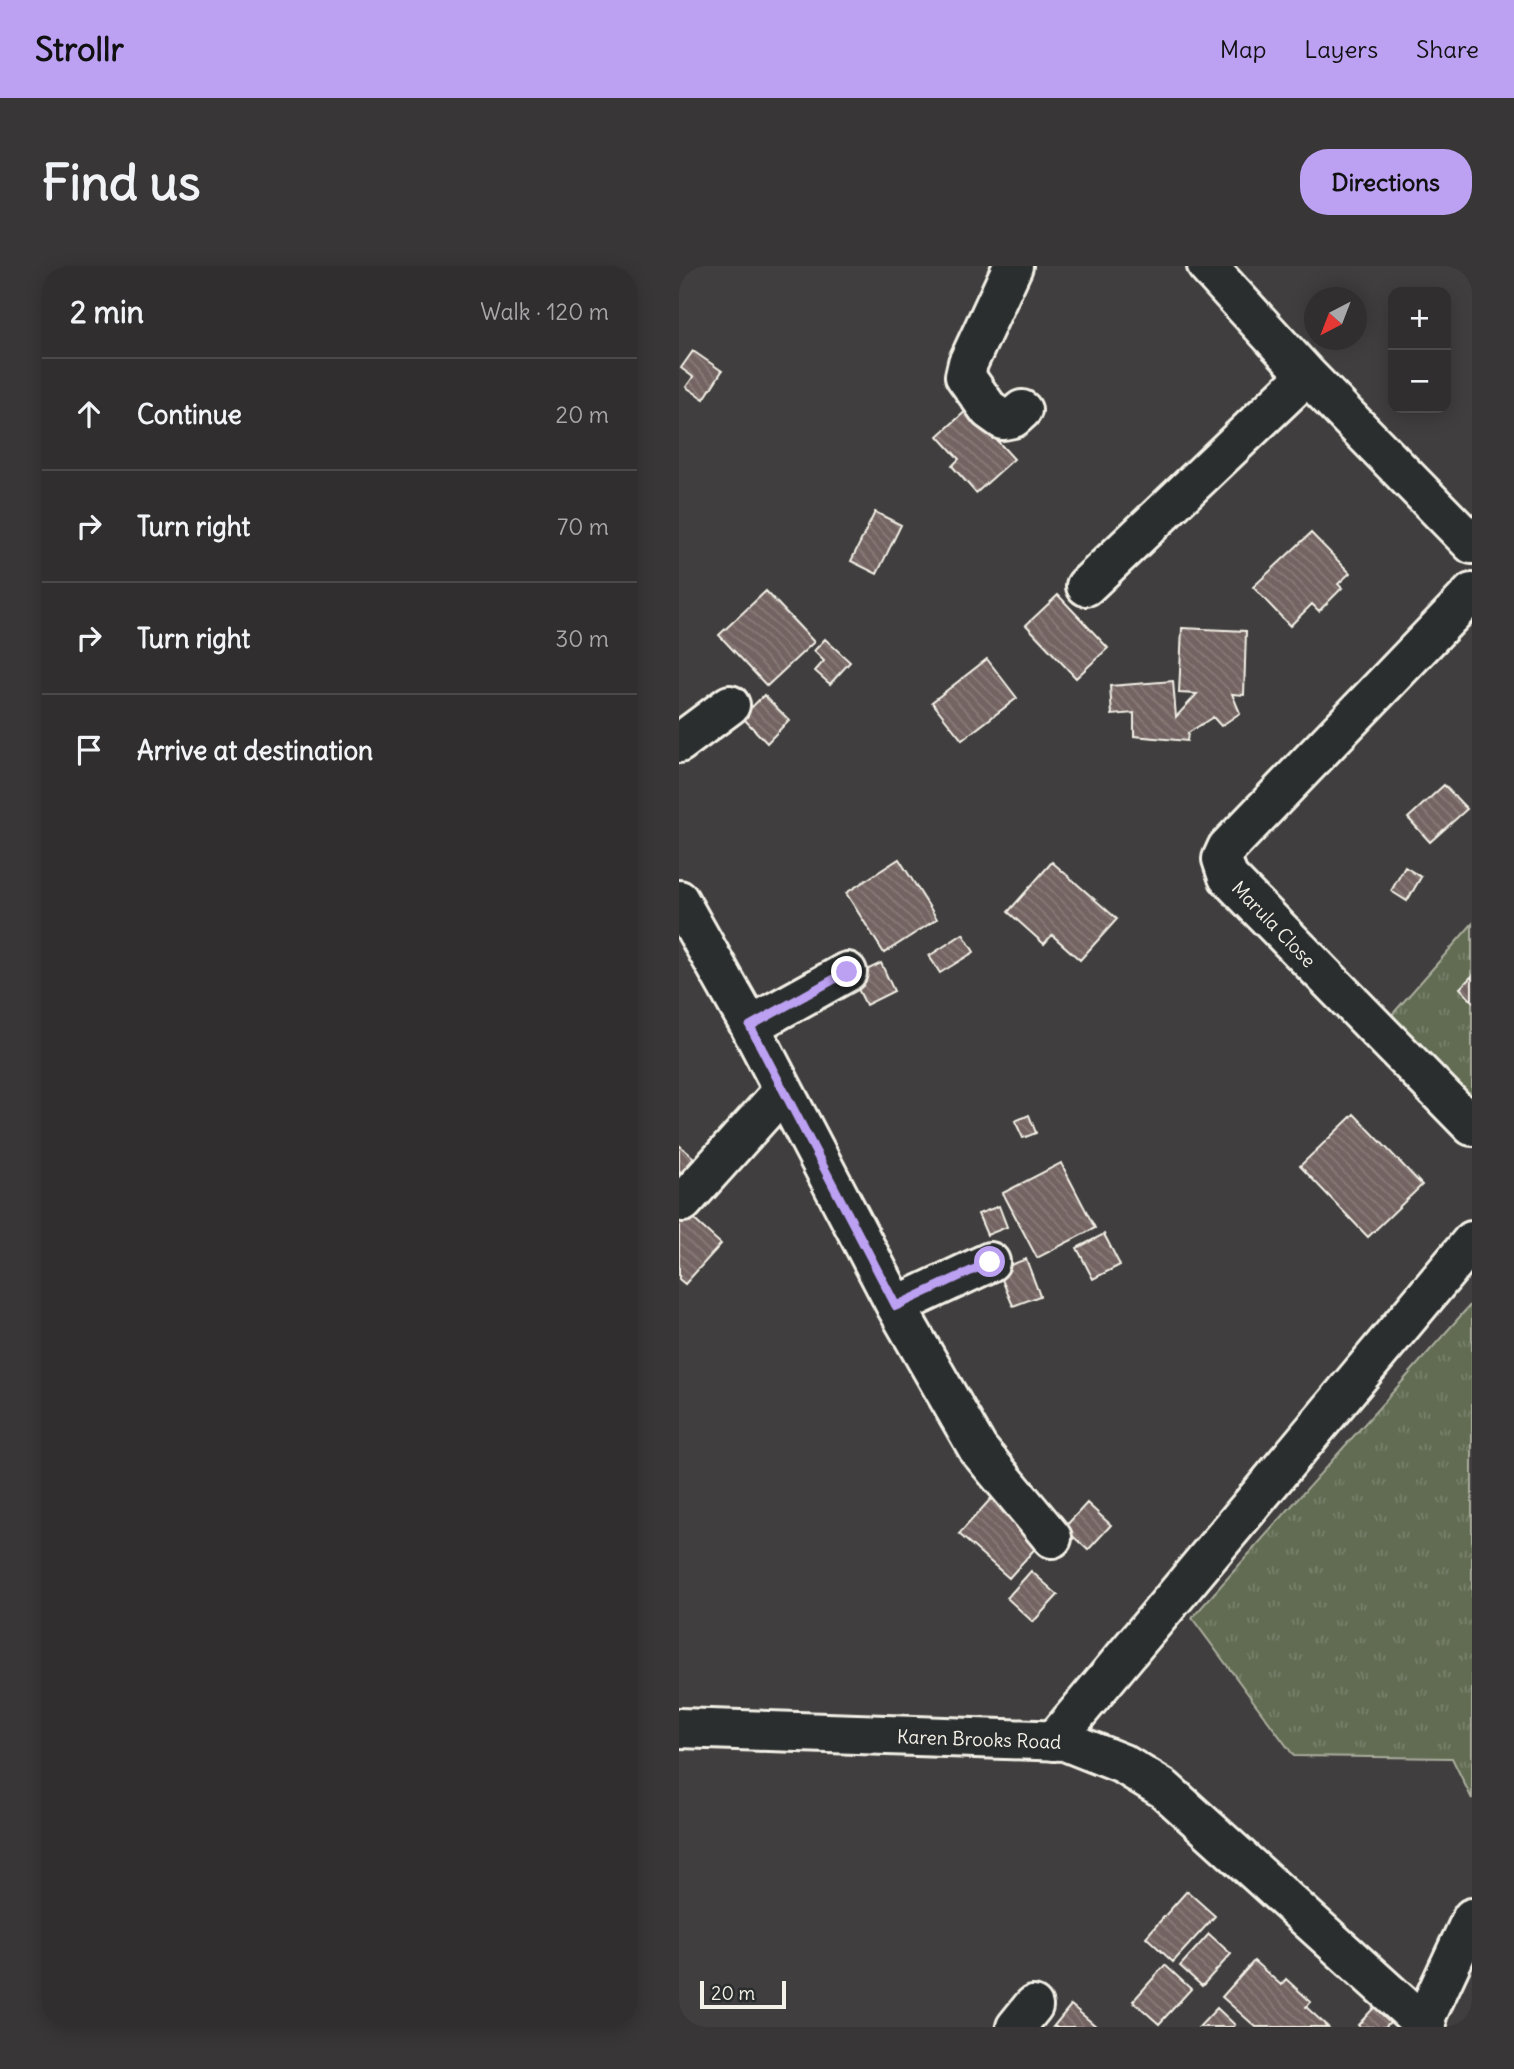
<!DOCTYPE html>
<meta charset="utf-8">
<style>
body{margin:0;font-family:Delius,sans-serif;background:#383636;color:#f1f3f6}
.controls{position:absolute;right:21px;top:21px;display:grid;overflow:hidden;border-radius:14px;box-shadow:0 4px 18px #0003}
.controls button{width:63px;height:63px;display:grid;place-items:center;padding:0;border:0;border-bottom:2px solid #4b4a4a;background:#302e2e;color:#f1f3f6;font:35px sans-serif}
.compass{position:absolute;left:625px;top:21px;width:63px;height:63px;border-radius:50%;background:#302e2e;box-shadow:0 4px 18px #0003;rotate:222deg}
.scale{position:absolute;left:21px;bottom:18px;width:86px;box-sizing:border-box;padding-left:7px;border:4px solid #f4f1e8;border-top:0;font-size:19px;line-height:24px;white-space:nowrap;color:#f4f1e8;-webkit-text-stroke:5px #2a2d2e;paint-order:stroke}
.stop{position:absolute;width:21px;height:21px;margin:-16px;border:5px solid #bca0f2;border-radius:50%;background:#fff}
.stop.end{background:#bca0f2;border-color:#fff;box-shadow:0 2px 7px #0008}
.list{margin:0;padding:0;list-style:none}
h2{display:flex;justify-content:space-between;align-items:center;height:91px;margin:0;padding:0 28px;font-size:30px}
h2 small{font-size:23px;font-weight:400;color:#a8a8aa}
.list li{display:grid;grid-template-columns:46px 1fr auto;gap:21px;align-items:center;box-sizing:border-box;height:112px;padding:0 28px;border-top:2px solid #4b4a4a}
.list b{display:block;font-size:26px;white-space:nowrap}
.list em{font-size:23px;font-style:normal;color:#a8a8aa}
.icon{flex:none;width:38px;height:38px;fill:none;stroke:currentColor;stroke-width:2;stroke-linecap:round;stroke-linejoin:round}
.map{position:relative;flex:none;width:793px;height:1761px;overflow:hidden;border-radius:28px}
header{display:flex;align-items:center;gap:42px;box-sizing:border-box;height:98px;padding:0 35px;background:#bca0f2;color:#111}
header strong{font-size:33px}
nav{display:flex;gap:38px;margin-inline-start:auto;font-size:24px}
.intro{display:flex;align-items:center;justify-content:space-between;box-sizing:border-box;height:168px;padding:0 42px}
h1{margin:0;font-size:49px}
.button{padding:18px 32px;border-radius:28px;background:#bca0f2;color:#111;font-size:24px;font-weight:700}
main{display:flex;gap:42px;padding:0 42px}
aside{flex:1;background:#302e2e;border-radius:28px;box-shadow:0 4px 18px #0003}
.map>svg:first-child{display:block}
.grass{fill:url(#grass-tufts);stroke:#abae9e;stroke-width:2}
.building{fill:url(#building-back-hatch);stroke:#f4f1e8;stroke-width:2}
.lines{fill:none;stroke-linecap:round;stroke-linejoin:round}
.minor-casing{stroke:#f4f1e8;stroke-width:44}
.minor{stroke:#2a2d2e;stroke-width:38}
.route{stroke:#bca0f2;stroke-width:9}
.labels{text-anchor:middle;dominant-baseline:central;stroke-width:7;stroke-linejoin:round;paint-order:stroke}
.street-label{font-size:19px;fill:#f4f1e8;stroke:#2a2d2e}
</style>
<header>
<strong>Strollr</strong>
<nav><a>Map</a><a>Layers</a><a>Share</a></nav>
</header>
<div class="intro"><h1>Find us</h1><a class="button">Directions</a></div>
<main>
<aside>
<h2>2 min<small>Walk · 120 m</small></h2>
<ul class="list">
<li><svg class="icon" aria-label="ahead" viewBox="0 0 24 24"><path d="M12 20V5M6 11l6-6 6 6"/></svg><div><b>Continue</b></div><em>20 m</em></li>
<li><svg class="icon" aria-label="right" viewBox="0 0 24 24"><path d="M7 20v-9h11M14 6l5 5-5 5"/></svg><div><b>Turn right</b></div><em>70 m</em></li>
<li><svg class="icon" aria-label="right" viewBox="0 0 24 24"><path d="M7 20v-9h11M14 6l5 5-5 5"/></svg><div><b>Turn right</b></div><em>30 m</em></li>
<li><svg class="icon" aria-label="arrive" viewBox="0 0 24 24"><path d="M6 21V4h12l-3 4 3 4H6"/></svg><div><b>Arrive at destination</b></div></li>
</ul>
</aside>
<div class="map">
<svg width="793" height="1761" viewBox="0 0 793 1761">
<defs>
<pattern id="grass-tufts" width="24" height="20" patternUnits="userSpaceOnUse" patternTransform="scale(1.75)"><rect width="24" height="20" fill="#626c53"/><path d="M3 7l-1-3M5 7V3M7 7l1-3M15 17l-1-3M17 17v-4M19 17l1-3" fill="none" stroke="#79816c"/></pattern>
<pattern id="building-back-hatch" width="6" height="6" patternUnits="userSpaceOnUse" patternTransform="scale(1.75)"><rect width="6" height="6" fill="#736462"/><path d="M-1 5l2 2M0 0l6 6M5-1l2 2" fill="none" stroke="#887b78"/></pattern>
</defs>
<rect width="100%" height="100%" fill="#403e3e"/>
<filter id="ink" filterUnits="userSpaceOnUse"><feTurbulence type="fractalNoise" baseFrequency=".0143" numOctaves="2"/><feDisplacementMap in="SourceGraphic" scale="14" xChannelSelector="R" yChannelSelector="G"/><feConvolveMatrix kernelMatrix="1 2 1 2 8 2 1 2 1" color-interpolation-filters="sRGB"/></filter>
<g filter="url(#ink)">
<path class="grass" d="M793,658V832L711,751Z
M793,1037V1533L773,1492L615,1490L513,1352Z"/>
<path class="building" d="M14,85L43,105L25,133L7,121L14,111L2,102Z
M289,143L335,193L297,227L273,200L280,193L259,170Z
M196,246L222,259L198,308L172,295Z
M632,267L671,307L659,318L663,322L640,345L633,338L611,360L574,321Z
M87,325L135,376L88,420L40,369Z
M379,329L429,382L397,412L347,359Z
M503,362L567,365L565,429L553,428L561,447L542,460L534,451L509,467L508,475L455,470V447L433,449L431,420L494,415L497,451L518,428L500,427Z
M146,373L171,396L151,418L136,405L145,395L135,385Z
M308,393L338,432L283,474L253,436Z
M85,429L110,454L88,477L63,451Z
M765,519L788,543L751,576L729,552Z
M220,593L258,653L205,687L167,627Z
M373,596L438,653L401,694L373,669L365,678L329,646Z
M726,601L742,611L728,635L712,625Z
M284,668L295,686L261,707L250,690Z
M202,697L215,725L187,739L173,711Z
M793,710V735L781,722Z
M675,848L743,919L689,971L621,900Z
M350,849L357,867L344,872L336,855Z
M0,879L15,892L0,909Z
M382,897L416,962L358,992L324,927Z
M0,940L42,978L6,1018L0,1013Z
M320,940L328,961L308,969L299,948Z
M425,968L441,999L414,1013L398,982Z
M347,993L361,1030L334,1040L319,1004Z
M318,1226L367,1270L330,1312L280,1268Z
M408,1237L432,1259L409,1284L385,1262Z
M352,1305L379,1329L354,1356L328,1332Z
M508,1625L536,1650L494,1696L467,1671Z
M530,1668L552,1688L523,1720L501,1700Z
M575,1695L602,1719L607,1713L632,1736L627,1741L649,1761H577L543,1731Z
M486,1699L512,1723L480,1758L454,1735Z
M701,1735L717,1750L706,1761H681L679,1759Z
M392,1739L418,1761H374Z
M538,1742L556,1759L554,1761H520Z"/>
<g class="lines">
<defs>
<path id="minor" d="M334,0L289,97L286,110L310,144L324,154L334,152L343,144
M528,0L628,109L793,278
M407,320L628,109
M793,327L548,582L543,593L549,611L793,860
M0,477L51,439
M0,634L71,760L217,1040L299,1183L373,1272
M71,760L168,706
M4,936L103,826
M217,1040L311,996
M0,1462L386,1475L444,1498L485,1523L748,1761
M375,1475L793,975
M744,1757L793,1652
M337,1761L354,1740"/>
</defs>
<use href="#minor" class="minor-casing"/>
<use href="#minor" class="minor"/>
</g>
</g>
<g class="lines" filter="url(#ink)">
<path class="route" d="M168,706L71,760L217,1040L311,996"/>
</g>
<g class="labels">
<g class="street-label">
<text transform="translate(595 658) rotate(46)">Marula Close</text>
<text transform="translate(300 1473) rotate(2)">Karen Brooks Road</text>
</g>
</g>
</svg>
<div class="controls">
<button>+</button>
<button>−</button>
</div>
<svg class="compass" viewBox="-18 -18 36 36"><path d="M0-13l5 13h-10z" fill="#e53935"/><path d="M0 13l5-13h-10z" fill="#a8a8aa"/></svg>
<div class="scale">20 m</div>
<div class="stop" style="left:311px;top:996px"></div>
<div class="stop end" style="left:168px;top:706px"></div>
</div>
</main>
